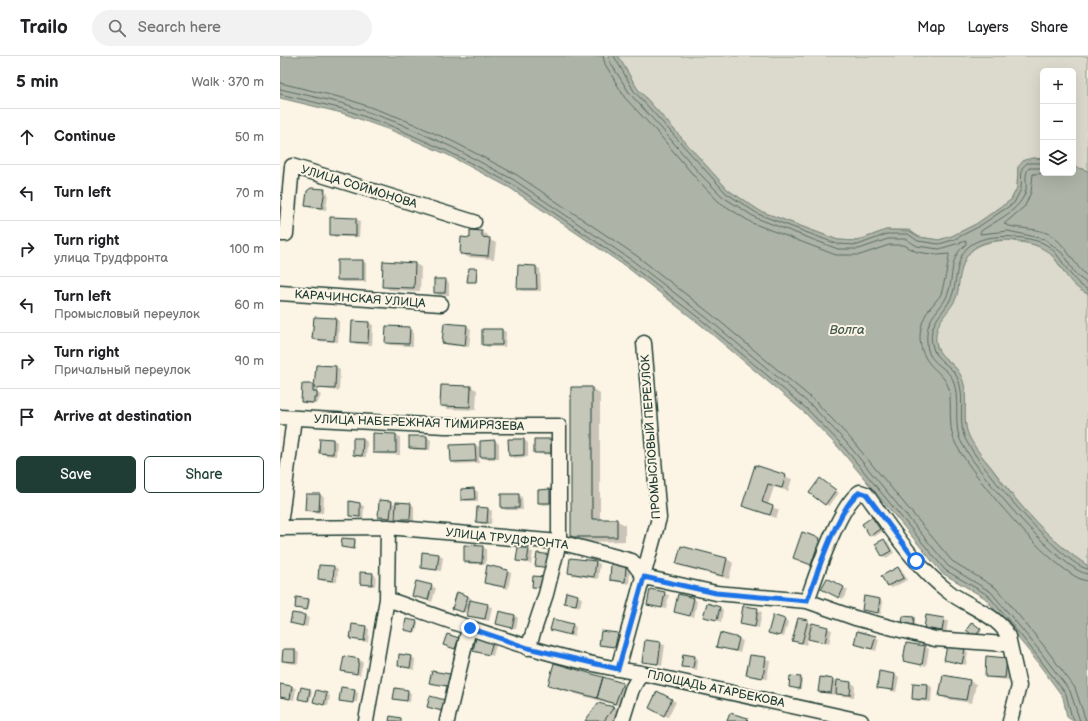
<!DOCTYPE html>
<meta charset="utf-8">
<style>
body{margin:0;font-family:"Balsamiq Sans",sans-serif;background:#f2f2f2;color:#202124}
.controls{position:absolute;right:12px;top:12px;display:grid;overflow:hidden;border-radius:6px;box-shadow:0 4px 16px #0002}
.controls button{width:36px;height:36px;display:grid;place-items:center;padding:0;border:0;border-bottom:1px solid #e0e0e0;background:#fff;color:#202124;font:20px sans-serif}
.stop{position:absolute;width:12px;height:12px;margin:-9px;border:3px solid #1a73e8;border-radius:50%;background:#fff}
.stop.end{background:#1a73e8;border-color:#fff;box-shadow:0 1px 4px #0008}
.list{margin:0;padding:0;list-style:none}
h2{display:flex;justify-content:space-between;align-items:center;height:52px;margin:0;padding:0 16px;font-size:17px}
h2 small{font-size:13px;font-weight:400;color:#757577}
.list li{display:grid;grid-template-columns:26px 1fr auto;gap:12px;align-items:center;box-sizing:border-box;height:56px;padding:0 16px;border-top:1px solid #e0e0e0}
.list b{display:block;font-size:15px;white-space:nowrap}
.list p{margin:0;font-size:13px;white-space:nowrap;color:#757577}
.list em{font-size:13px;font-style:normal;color:#757577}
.actions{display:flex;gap:8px;padding:12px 16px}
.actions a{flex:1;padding:9px 0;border:1px solid #1f3d34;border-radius:6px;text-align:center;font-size:14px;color:#1f3d34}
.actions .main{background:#1f3d34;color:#fff}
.icon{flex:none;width:22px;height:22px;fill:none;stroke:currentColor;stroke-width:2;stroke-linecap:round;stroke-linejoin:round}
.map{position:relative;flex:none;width:808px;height:665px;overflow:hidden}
header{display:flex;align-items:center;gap:24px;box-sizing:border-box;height:56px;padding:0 20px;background:#fff;border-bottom:1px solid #e0e0e0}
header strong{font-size:19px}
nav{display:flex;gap:22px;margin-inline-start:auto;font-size:14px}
.search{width:280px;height:36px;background:#f2f2f2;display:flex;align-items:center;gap:10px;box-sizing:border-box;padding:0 14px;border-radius:22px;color:#757577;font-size:15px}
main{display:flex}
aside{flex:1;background:#fff}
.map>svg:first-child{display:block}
.green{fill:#dcdacc;stroke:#7e8c80}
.water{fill:#aeb3a7;stroke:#758479}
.shadow{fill:#0003}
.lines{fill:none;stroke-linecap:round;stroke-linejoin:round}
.shore{stroke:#586c62;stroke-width:1}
.building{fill:#c5c7b9;stroke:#1f3d34}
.minor-casing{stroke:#1f3d34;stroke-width:17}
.minor{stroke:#fcf5e5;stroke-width:14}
.route{stroke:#1a73e8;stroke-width:5}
.labels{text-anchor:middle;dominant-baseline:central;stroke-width:4;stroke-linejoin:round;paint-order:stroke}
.street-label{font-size:12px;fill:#1f3d34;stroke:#fcf5e5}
.water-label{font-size:13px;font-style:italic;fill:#435a51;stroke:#fcf5e5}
</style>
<header>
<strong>Trailo</strong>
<div class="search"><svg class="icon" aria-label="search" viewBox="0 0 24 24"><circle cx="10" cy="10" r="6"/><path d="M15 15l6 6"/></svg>Search here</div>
<nav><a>Map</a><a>Layers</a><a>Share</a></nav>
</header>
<main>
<aside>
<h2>5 min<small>Walk · 370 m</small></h2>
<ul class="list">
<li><svg class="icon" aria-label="ahead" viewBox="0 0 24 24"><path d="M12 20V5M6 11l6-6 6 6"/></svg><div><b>Continue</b></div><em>50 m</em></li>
<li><svg class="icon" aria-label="left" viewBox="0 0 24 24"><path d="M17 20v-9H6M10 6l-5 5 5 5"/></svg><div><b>Turn left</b></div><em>70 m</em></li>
<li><svg class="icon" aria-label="right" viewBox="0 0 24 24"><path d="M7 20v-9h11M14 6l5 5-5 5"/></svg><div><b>Turn right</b><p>улица Трудфронта</p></div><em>100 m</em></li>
<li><svg class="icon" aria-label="left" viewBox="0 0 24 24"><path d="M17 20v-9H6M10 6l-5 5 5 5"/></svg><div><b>Turn left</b><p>Промысловый переулок</p></div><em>60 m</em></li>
<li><svg class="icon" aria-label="right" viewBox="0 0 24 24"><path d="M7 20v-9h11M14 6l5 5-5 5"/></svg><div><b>Turn right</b><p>Причальный переулок</p></div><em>90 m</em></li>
<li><svg class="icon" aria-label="arrive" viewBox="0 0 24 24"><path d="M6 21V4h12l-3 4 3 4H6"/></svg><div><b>Arrive at destination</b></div></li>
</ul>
<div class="actions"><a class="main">Save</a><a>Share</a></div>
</aside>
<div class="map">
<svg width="808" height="665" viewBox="0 0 808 665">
<rect width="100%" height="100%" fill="#fcf5e5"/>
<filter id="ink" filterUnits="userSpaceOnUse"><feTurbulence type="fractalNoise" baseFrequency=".025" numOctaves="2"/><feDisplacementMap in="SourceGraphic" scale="8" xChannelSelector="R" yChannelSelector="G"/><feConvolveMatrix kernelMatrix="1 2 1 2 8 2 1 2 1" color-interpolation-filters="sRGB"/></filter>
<g filter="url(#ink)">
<path class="green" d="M338,0H808V115L793,110V15H763V103L753,102L738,111L737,132L731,144L696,168L672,180L659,184L639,181L629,174H606L577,185L558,184L480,155L448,134L357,32Z
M728,184C738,186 751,187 761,191C779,199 786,229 808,238V510C768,484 739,449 711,411C703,401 692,390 688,379C681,359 690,338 680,319C672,301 650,301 656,274C659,259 673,251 677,237C679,233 678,227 679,222C684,192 699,186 728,184Z"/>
<path class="water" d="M0,0H338L357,32L448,134L480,155L558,184L577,185L606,174L629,175L639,181L659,184L672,180L696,168L731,144L737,132L738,111L744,104L753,102L763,103V117H793V110L808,115V238C791,231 786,218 776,204C766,190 744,184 727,184C689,184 682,200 678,234C676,254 654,261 656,285C657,302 673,305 680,318C691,337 680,361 689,380C695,393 706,405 715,417C742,453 770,485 808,510V665H793L787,661L783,641L752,599L705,542L662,517L559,392L525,357L421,269L348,212L230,132L168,99L113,75L62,57L0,42Z"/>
<path class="shadow" d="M44,134L48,137L46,154L30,152L26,150Z
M76,163L80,165L79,181H55L51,178Z
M202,176L208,179V183L216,187L214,203L187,201L181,197L191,183Z
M82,205L86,207V226H62L58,224Z
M104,206L135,208L141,211L140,235L110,234L103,230Z
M239,210L256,211L260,213L261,235H242L238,232Z
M197,213L198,214L197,226L188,225Z
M165,224L169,227V239H159L155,237Z
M55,263L59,265L58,286L37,285L33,283Z
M73,266L89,267L93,269L92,289L76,288L72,286Z
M187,270L191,273L189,291L167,289L163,287Z
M129,272L133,274V290L110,289L106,287Z
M222,274L226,276L225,291H207L203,288Z
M36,310L56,311L60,314L59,335L37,332V337L41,339L37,348H26L22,346L33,329L35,330Z
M162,330L191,331L197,334L196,354L167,353L161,349Z
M311,332L320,337V464H336L345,469V485L301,486L292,481Z
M116,379L120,381V399L98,398L94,396Z
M147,381L151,384L150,394H134L130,392Z
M41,383L53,384L57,386L56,400L44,399L41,397Z
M83,383L87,386L86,401H78L74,399Z
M244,384L248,387V401L234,402L230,399Z
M271,384L275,386L274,399L259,398L255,396Z
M215,385L219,388V403H205L201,401Z
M195,389L199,391V407L176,408L172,406Z
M476,410L512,423L508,435L494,431L488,449L499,454L496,462L463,450Z
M541,423L559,437L549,450L545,448Z
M194,433L198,436V445H186L182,443Z
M269,434L273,436L274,448L263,449L259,447Z
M40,439L44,441L43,457L30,456L26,454Z
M238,439L242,441L243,454H226L222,452Z
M111,446L117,449L130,448L134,450V465L120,464L116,462L117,452H115L114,464L99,460Z
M70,447L84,450L83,463L70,459Z
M208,453L212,455L211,468H201L197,466Z
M592,462L596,465L603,475L594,481L591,479Z
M63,483L76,485L75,493L64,491Z
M540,483L543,485L535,510L514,502Z
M604,484L608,486L614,497L606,502L602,499Z
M203,491L206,493V508H188L185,506Z
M402,491L447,503L453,507L449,523L404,511L397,507Z
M239,493L253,496L251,508L237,504Z
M257,498L274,514L256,510Z
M159,499L163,501L161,515L146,513L142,511Z
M291,503L316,506L320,508L318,523L293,519L289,517Z
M332,509L350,514L349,528L331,524Z
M40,510L54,511L58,513L57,526L43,525L39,523Z
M618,512L622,514L627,524L612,532L608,530Z
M227,514L231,517L228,533L205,527Z
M92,518L96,520L95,530L81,527Z
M547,523L568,534L563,543L543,532Z
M137,526L156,532L152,546L133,539Z
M371,534L389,539L386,553L368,548Z
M287,537L302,542L300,551L285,546Z
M188,540L192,543L191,545L212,551L209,565L192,561L188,558L173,552Z
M414,543L417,545L414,561L395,556Z
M599,543L603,546L601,558L583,554Z
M28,544L30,545L28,554L16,552Z
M440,551L443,554L441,566L425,560Z
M464,551L482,556L479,572L461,568Z
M25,560L29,562L27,571L11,567Z
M235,560L238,562L236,573L217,567Z
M646,560L668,565L666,577L645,572Z
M634,562L635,563V570L625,569Z
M504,563L508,566L504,581L489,576Z
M527,565L531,568L552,574L549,588L528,582L526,589L513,584Z
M136,566L138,567L136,576L127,574Z
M692,568L702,575L697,581Z
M292,569L296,571L294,581L272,574Z
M85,571L89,573L88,586L71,583Z
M337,578L341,581L339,593L320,588Z
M595,581L599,583L596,595L575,588Z
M178,583L182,585L179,594L164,588Z
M459,583L463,585L460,597L438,590Z
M365,585L385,589L382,610L363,605Z
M212,586L216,589L213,600L194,594Z
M645,591L649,593L646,610L624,605Z
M4,594H15L19,597L18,608L7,607L4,605Z
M684,594L688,596L686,609L665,603Z
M471,600L490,605L487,623L468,619Z
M131,601L135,603L134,614L119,610Z
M415,601L418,603L417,614L402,610Z
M707,601L731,605L729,624L710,622L706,620Z
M79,604L83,606L80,619L62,615Z
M169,619L173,622L171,632L150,626Z
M615,619L619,621L616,636L598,631Z
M520,622L522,623L521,633L510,631Z
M553,624L558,627H571L575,629L574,641L561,640L555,637V639L543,637L539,635Z
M689,625L696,628L692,647L666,643L660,639Z
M343,628L346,630L339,650L275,632L269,629Z
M634,628L648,629L652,631L651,646L637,645L633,643Z
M12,630L16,633L14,644L0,641V637Z
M22,633L32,635L30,645L21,643Z
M74,634L78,637L77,646L60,645Z
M127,635L131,637L130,646L115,643Z
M378,637L396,646L388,661L374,654Z
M46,638L50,640L48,650L34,646Z
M164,645L165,657L148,651Z
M319,648L334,652L340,655L333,665H306Z"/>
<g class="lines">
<path class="shore" d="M323,0L325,8L345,42L377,76L415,121L439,146L472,167L556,199H580L609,189H624L637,196L658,199L669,198C669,204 663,235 660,240C657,244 653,248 650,252C642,262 638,278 641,290C646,313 663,314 669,333C672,349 668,368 674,384C685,412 778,524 808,525
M329,0L330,6L350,38L381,72L420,118L443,141L476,162L558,193H579L608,183H626L637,190L659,193L686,185V188C669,202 674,216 669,234C663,256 645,257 647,286C647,308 666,309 673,324C680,343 674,363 679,381C688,407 782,517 808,518
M334,0L354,35L446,137L478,158L557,188L578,189L607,178H628L638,185L659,188L673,184L698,171L734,147L741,133L742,112L747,107H763
M0,27L67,43L118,61L174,86L237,119L357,200L431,258L536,346L570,382L672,505L716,532L764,590L795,632L806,665
M0,33L65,48L116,66L172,91L234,124L353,205L427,262L532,350L566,386L668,510L711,536L759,594L790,635L800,665
M0,38L63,53L114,71L169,96L232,128L350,209L424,266L528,354L562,389L665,514L708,539L755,597L786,638L791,658L795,665
M763,112H749C744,118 747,127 746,134C741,154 717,164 701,175L700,178L728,175L765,183L782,197L796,219L808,228
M767,117L753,118L751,136L745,150L724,168C737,174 755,171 769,178C787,188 793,209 808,221
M808,234C786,223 782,195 763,187C742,179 694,174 682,199C675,213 677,229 671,242C663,259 648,266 652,288C655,306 670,307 677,321C686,339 678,361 684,380C693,404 784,511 808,513"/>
</g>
<path class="building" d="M31,132L45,133L42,152L25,150L27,135Z
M50,161L76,162V180L50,179Z
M190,174L202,175V181L210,182L208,200L180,198L181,181L190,182Z
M57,204H83V224H57Z
M103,205L135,207L134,232L102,231Z
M238,209L256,210L257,233H237Z
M189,212H197L196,226H187Z
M154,223H166L165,237H154Z
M34,261L56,262L54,285L32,283Z
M72,265L89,266L88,287L71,286Z
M164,267L187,269L185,290L162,287Z
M106,270L130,271L129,288L105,287Z
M202,273H222V289H202Z
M36,309L56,310L55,333L34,332Z
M22,328H33V336H37V342H34V347L21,346Z
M161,329L191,330L190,351L160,350Z
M291,331H312V463H337V481H291Z
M93,377L116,378V397H93Z
M129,380H147V393L129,392Z
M40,382L53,383V398L39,397Z
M73,382H83L82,400L73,399Z
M228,383H244V399L229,400Z
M254,383H271V397H254Z
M215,384V401H200V385Z
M195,388L196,405L171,406L170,389Z
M475,409L506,419L502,432L488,428L482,446L493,450L490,459L462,450Z
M540,422L556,434L545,449L529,437Z
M194,432L195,443L181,444V433Z
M270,433V447H258V434Z
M26,438H40L39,455L25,454Z
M221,438H239V452H221Z
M99,444L112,445L110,462L98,461Z
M69,445L80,447V461L69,460Z
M116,446L131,447L130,463H115Z
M197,451L208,452L207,467L196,466Z
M592,461L600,473L590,480L582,468Z
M522,476L540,482L531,509L513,502Z
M62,482L75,483L74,493L61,491Z
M604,483L611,495L602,500L595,488Z
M184,489L203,490L202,507L184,506Z
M401,490L447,502L443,520L396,508Z
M238,491L249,493L247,506L236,505Z
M142,496L159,498L157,514L141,512Z
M257,497L272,499L270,512L255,510Z
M290,502L316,505L314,521L288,517Z
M331,507L346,511L345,526L330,524Z
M39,509L54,510L53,525L38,523Z
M207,509L228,514L224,531L204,527Z
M618,511L624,522L607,530L601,520Z
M80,516L93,517L92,529L80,528Z
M253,520L266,521L265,532L252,531Z
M547,522L564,531L559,542L541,533Z
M136,525L152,529L148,544L132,540Z
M370,533L385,536L382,552L367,549Z
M177,536L188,540L183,556L172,553Z
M286,536L298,539L296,549L284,547Z
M398,538L414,542L410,560L394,556Z
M584,540L600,543L598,557L582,554Z
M16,541L29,543L27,554L15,552Z
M190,544L208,548L205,563L187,560Z
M427,547L440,551L437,564L423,561Z
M463,550L478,552L475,571L460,568Z
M219,555L235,559L232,572L216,568Z
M12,557L25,559L23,570L10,567Z
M493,559L505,563L500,580L488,577Z
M646,559L664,562L662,575L644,572Z
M623,560L634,561L633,570L622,569Z
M518,562L528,564L522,587L512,585Z
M126,563L137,565L134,576L124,574Z
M273,563L293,568L290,579L270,574Z
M692,566L701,573L695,581L686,574Z
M532,567L548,571L545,587L528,583Z
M72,568L86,570L84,585L70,583Z
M321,575L338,577L335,591L319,589Z
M577,575L596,580L592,593L574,588Z
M440,577L459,582L456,595L436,591Z
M167,578L179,582L175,593L163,589Z
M196,581L213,585L209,599L193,595Z
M365,584L381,586L378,608L362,606Z
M626,587L645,590L642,609L623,605Z
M667,590L685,593L682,608L664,604Z
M3,593H15V606L2,605Z
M119,598L132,600L130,612L118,610Z
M403,598L415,600L413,612L401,611Z
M470,599L486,601L483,622L466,619Z
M64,600L79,603L77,618L61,615Z
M706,600L727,602L725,622L705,621Z
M274,607L323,621L317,642L268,629Z
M152,615L170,618L167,630L149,627Z
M599,615L615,618L613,634L597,632Z
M663,619L690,624L686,644L659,640Z
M510,620L521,621L519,633L509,631Z
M323,621L343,627L335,648L317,642Z
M540,621L553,623L551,637L538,636Z
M557,624L571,626L570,639L556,638Z
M633,627L648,628L647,644L632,643Z
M0,628L12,630L10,643L0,641Z
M21,631L30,633L28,645L18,643Z
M61,631L75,633L73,647L59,645Z
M115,632L128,634L127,645L113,643Z
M36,634L47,637L44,649L33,646Z
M377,635L392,643L384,660L369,652Z
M150,640L165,644L162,655L147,651Z
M318,647L334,651L324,665H305Z
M450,657L468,662L467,665H447Z
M110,660L121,662V665H109Z"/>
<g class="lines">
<defs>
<path id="minor" d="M0,178H6L12,110L194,166
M0,237L161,248
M0,361L165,370H279V486L266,538L248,592
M0,469L14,362
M0,472L108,471L279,486L352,505L364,521L436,537L527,545L575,562L655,583L725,588L729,585C727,563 685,549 669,536C635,511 611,472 586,438L580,436C559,449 536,520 527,545
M107,543C190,572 273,604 361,617L581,665
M729,585L739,630L730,665
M338,613L379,462L364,287
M86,665L107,543L108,471
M167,665L189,572
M342,665L352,633L361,617"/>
</defs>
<use href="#minor" class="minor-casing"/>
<use href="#minor" class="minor"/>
</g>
</g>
<g class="lines" filter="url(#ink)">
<path class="route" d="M190,572L248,592L338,613L364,521L436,537L527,545C536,520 559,449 580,436L586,438L636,505"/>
</g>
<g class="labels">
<g class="street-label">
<text transform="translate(79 131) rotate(17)">УЛИЦА СОЙМОНОВА</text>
<text transform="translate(80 243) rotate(4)">КАРАЧИНСКАЯ УЛИЦА</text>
<text transform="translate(139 367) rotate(2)">УЛИЦА НАБЕРЕЖНАЯ ТИМИРЯЗЕВА</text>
<text transform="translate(371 381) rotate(-94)">ПРОМЫСЛОВЫЙ ПЕРЕУЛОК</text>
<text transform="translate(227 483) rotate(6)">УЛИЦА ТРУДФРОНТА</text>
<text transform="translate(436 633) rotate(12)">ПЛОЩАДЬ АТАРБЕКОВА</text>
</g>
<g class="water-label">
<text x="567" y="274">Волга</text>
</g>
</g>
</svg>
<div class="controls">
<button>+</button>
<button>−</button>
<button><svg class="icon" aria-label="layers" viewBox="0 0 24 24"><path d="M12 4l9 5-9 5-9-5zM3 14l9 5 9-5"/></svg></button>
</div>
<div class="stop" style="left:636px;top:505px"></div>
<div class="stop end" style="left:190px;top:572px"></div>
</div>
</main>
